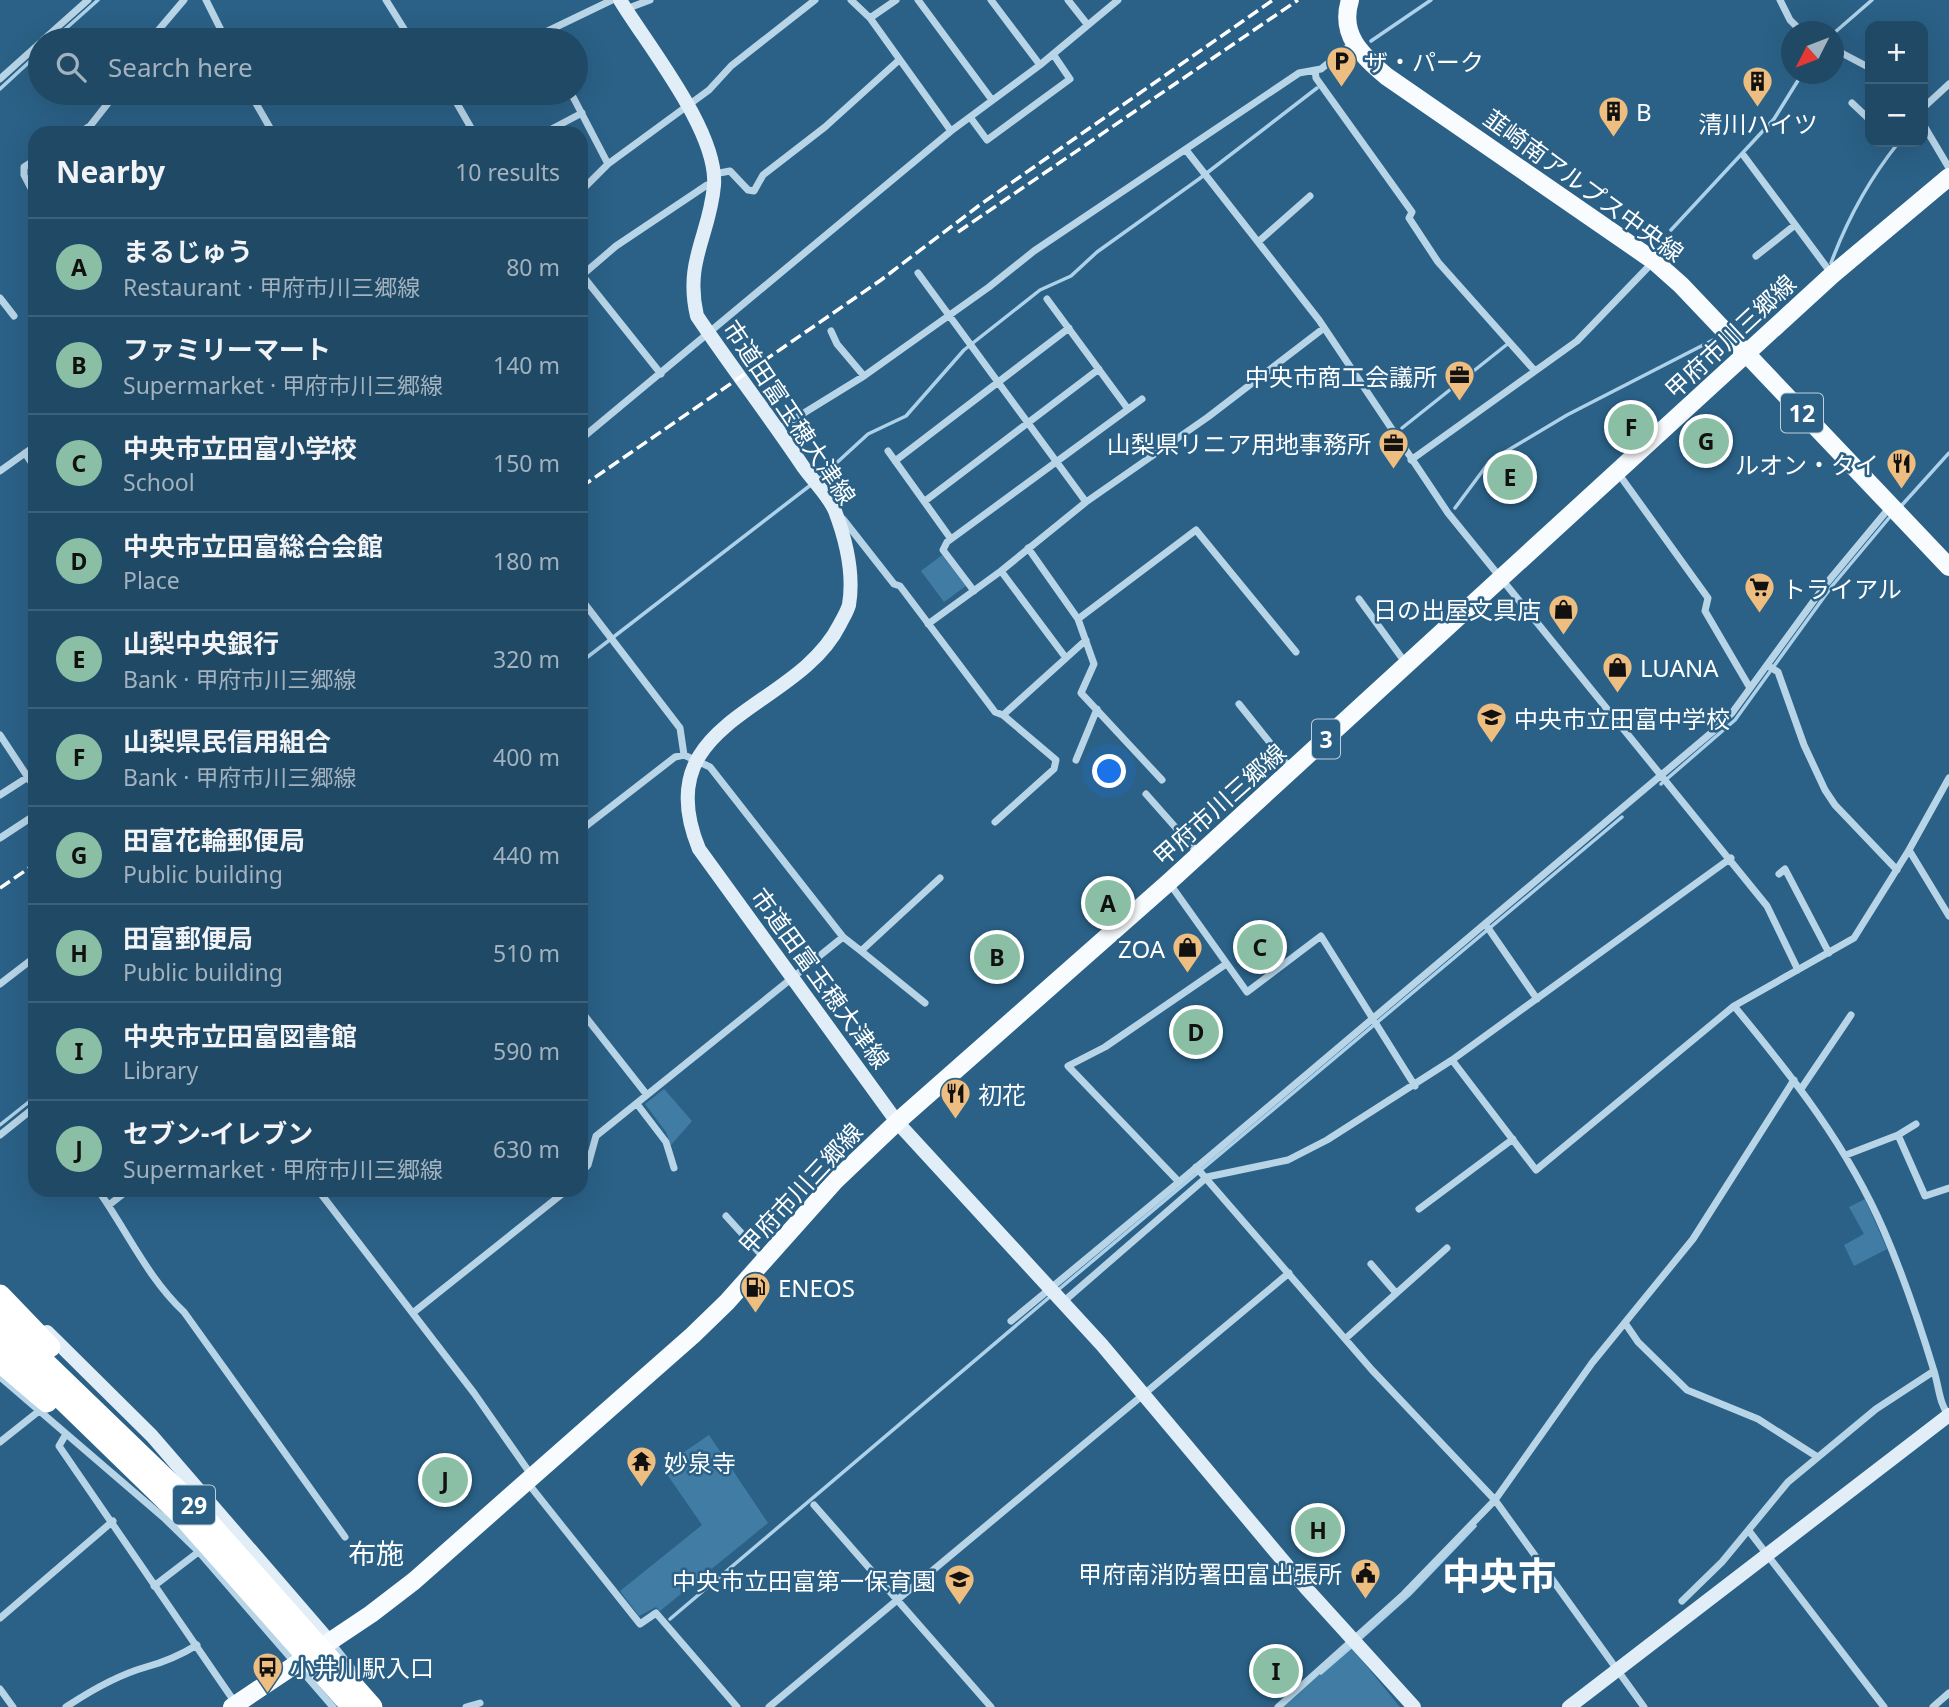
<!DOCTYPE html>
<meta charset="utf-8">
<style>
body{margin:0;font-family:"Noto Sans","Noto Sans JP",sans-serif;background:#28506b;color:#f1f3f6}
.controls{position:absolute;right:21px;top:21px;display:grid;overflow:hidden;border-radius:14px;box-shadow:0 7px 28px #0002}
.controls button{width:63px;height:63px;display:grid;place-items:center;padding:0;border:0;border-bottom:2px solid #3d6179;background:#204965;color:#f1f3f6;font:35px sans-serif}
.compass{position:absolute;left:1781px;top:21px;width:63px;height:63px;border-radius:50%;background:#204965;box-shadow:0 7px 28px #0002;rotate:228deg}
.you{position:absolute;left:1110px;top:772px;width:24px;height:24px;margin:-18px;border:5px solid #fff;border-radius:50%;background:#1a73e8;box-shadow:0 0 0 10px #1a73e833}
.badge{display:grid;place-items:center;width:46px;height:46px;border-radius:50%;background:#8abfa5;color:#111;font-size:23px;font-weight:700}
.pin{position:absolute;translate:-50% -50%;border:4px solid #fff;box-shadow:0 2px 7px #0006}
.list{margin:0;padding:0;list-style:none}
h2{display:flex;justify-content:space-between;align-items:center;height:91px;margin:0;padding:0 28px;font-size:30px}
h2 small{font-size:23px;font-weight:400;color:#a2b2bf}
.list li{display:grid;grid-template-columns:46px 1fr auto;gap:21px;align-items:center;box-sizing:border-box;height:98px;padding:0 28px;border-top:2px solid #3d6179}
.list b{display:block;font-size:26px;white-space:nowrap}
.list p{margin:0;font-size:23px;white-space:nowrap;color:#a2b2bf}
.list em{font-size:23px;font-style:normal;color:#a2b2bf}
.icon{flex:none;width:38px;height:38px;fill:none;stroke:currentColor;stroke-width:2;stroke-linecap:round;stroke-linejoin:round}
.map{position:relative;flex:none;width:1949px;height:1707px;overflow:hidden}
.search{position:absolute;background:#204965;box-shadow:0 7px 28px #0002;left:28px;top:28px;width:560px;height:77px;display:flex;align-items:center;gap:18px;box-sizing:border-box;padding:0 24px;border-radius:38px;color:#a2b2bf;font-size:26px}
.panel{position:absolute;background:#204965;box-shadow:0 7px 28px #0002;left:28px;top:126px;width:560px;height:1071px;border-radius:21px}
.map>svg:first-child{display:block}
.green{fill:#407ca3}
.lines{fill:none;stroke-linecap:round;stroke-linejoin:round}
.stream{stroke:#add1e8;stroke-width:3.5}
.street{stroke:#b8d5e8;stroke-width:7}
.secondary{stroke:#e1eef7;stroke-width:14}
.primary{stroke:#f9fcfe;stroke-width:18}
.highway{stroke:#fff;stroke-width:21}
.rail{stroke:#fff;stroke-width:3.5;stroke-dasharray:12 5;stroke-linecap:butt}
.labels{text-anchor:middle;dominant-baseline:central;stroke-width:5;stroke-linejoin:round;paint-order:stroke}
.shield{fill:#2b6187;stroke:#bfd0db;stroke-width:2}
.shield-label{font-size:23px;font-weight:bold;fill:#fff}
.poi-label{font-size:24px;fill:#fff;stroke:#2b6187;text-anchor:start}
.street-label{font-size:24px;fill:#fff;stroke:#2b6187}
.quarter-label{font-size:28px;fill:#fff;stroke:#2b6187}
.town-label{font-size:38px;font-weight:bold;fill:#fff;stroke:#2b6187}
</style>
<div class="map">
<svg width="1949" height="1707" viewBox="0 0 1949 1707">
<rect width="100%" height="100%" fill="#2b6187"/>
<path class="green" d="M942,555L966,586L944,602L921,571Z
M664,1089L692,1121L671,1145L666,1132L645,1104Z
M1865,1199L1887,1249L1854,1266L1844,1245L1864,1234L1849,1207Z
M709,1435L768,1523L660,1611L656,1607L639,1616L620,1591L702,1525L662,1467Z
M1351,1647L1400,1707H1282Z"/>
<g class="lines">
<path class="stream" d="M1834,33L1872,0
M53,40L98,0
M1371,41L1431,0
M0,89L40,52
M1671,230L1774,119L1802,74
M1831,263C1847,220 1870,178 1899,142
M1402,428L1510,342
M819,479L868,434L906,416L964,350L1040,290L1071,276L1097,252L1199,179L1317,88
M1902,505L1949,453
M1455,508L1490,461L1567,415L1713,340
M581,662L812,484
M1661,784L1735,720L1832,586L1889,518
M0,1125L35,1097
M1058,1290L1622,817
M670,1619L1052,1295
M1361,1638L1409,1595L1475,1526
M1321,1673L1351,1647"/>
<path class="street" d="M206,0L226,40
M386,0L411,40
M851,0L870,18
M896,0L870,18L951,131
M918,0L992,100
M991,0L1040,65
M1068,0L1087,24
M1780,0L1790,20L1802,32
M626,9L650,0
M43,40L88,0
M150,40L184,0
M529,40L612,0
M1834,49L1870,68
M1315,70L1316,78L1412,212L1409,218L1438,262L1535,371
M0,79L40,43
M250,93L273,133
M451,93L474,133
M571,93L608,164
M1852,103L1870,120
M1923,108L1949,84
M970,117L987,140L1070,79L1053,54
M1923,124L1949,168
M79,133L90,126L116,93
M544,133L582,113
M1186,150L1319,320L1448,513L1767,906L1798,970
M1744,156L1831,273
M35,160L24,167V175L35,196
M714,174L730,171L748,190L754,191L763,175L825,127L898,61
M581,191L608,164L709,90L731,66L815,0
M1258,242L1310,196
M1756,256L1795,225
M918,273L1086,502
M582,275L661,374
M581,276L616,246L707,185H714
M0,298L14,316
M1047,299L1128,409
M831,331L837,344L864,376
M778,429L864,376L989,287L1034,251L1299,73L1321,69L1353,43
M581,439L951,131L1040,65L1118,0
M888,451L951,539
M25,453L35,468
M1411,460L1577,341L1653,262
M895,461L1069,328
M0,471L35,446
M1618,473L1708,598L1705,611L1750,688
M925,501L1099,369
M843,519L894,584L900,586L995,712L1003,715L1056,760L1054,769L995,822
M1028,548L1078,619L1094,664L1081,693L1162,780
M1001,571L1066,658
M974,591L943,550L947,542L1142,399
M581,599L680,728L684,755
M1359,599L1407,665
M1078,619L1196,530L1296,652
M928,624L1001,571L1086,502L1208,417L1324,328
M1767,665L1778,672L1804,745L1825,790L1835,805L1897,870
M1239,704L1291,769
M1003,715L1086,640
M0,735L35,788
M1076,760L1097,709
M1146,794L1199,854
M0,795L28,777
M581,830L675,757L684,755L710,767L843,937L596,1136L588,1165L581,1173
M0,838L35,815
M1909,850L1949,916
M1779,874L1785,869L1829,953
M1170,884L1247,992L1321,936L1415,1086
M1486,925L1537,999
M843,937L861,951L940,878
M861,951L925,1003
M1226,964L1105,1047L1068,1066L1179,1182L1717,728L1732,713L1826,584L1890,507
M0,984L35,957
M581,1011L647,1095
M1452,1060L1536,1170L1734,1006
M1801,1089L1851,1015
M637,1104L666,1142L674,1168
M0,1135L35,1107
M1898,1135L1916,1124
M1846,1155L1898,1135L1925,1196L1949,1188
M1196,1167L1372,1370L1495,1500L1644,1707
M98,1190C127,1231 147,1277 184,1312L345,1537
M318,1190L474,1393L532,1476
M109,1205L128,1190
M1419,1209L1513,1139
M726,1216L765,1259
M1371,1264L1396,1293
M1063,1302L1207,1177L1288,1160L1327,1140L1452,1060L1731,858
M414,1312L567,1190
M1011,1321L1179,1182
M1625,1323L1638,1342L1687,1390L1758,1419L1816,1456
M1345,1339L1447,1248
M0,1377L163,1517L199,1552L333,1707
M1949,1416C1939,1403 1939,1387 1934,1371C1920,1325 1903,1275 1884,1231C1848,1147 1792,1076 1734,1006L1854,938L1909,850L1949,778
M66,1434L59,1446L236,1704
M0,1442L39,1411
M527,1482L640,1624L656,1613L737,1707
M814,1505L991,1707
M1749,1531L1884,1707
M154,1586L201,1550
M1682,1601L1722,1562L1788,1482L1876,1409L1934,1371
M0,1618L113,1521
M331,1642L354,1671
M0,1689L13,1707
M66,1707C90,1691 118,1675 146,1667C165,1662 179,1656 197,1645
M466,1707L480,1703
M769,1707L1289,1273
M1278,1707L1404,1594L1495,1500L1592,1363L1693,1239L1794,1080
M1933,1707L1949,1693"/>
<path class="secondary" d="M620,0C648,46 718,132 714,185C710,235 684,261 697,316C732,368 770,417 804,468C814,482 829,496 835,511C846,540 854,575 849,605C847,612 843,618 840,624C796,712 645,718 699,849L897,1122L1102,1345L1306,1588L1414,1707
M47,1332L152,1436L330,1642
M1569,1707L1949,1415"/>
<path class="primary" d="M1350,0C1339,35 1362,55 1386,76L1654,261L1681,285L1949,567
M232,1707L371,1614L414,1581L693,1335L727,1302L835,1181L897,1122L1169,882L1832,275L1949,177"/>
<path class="highway" d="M0,1295L50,1347
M0,1319L195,1507L372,1707
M0,1339L186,1520L352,1707
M0,1362L47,1402"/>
<path class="rail" d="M958,232L1298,0
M581,487L881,280L981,204L1273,0
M0,888L35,864"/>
</g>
<defs>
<symbol id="parking-pin" viewBox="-11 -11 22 30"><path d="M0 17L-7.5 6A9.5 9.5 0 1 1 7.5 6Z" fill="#eebd80" stroke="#2b6187"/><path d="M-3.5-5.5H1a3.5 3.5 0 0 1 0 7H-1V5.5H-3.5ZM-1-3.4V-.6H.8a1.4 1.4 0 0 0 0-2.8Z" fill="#111"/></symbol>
<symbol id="building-pin" viewBox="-11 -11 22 30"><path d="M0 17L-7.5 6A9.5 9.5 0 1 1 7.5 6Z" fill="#eebd80" stroke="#2b6187"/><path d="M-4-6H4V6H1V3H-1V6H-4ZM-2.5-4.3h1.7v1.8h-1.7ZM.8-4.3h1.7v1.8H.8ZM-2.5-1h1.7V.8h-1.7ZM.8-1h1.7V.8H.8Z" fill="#111"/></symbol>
<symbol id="office-pin" viewBox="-11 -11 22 30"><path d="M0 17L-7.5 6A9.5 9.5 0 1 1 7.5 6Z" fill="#eebd80" stroke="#2b6187"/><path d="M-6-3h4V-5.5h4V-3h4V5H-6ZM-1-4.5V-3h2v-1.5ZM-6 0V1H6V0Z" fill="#111"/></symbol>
<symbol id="restaurant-pin" viewBox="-11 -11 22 30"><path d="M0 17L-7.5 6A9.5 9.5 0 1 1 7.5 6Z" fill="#eebd80" stroke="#2b6187"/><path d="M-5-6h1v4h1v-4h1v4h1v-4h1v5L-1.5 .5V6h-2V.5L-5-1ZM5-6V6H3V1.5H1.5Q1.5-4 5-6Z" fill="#111"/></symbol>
<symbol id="supermarket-pin" viewBox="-11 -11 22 30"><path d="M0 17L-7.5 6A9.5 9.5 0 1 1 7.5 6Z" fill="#eebd80" stroke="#2b6187"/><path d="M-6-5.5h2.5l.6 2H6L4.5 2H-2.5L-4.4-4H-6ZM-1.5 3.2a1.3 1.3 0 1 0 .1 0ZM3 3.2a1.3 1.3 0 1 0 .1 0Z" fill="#111"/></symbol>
<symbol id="shop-pin" viewBox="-11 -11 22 30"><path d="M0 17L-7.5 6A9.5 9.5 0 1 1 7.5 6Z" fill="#eebd80" stroke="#2b6187"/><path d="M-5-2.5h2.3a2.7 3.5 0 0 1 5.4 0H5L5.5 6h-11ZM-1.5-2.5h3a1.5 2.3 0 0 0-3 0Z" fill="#111"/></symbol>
<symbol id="school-pin" viewBox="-11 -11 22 30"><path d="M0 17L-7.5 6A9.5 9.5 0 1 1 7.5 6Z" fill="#eebd80" stroke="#2b6187"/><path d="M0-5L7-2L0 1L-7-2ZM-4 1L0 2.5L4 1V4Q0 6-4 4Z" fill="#111"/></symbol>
<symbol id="fuel-pin" viewBox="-11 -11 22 30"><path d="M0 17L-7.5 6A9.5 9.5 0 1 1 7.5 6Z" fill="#eebd80" stroke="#2b6187"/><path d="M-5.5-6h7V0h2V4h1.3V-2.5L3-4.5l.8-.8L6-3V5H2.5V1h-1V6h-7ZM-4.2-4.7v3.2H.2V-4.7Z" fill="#111"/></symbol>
<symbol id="temple-pin" viewBox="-11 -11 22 30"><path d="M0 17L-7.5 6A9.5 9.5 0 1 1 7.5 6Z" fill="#eebd80" stroke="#2b6187"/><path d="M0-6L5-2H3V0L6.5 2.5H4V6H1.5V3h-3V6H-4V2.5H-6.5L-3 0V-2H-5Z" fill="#111"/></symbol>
<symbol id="civic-pin" viewBox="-11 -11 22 30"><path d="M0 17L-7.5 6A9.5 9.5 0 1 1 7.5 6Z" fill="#eebd80" stroke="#2b6187"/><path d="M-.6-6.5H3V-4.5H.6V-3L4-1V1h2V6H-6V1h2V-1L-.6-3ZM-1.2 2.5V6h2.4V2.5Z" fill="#111"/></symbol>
<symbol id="bus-pin" viewBox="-11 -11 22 30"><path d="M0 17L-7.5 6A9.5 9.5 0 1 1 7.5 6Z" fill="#eebd80" stroke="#2b6187"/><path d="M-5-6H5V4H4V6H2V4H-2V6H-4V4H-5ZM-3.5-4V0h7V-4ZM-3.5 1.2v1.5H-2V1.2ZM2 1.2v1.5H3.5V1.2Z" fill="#111"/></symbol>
</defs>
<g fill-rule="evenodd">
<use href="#parking-pin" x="1324" y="44" width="35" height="47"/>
<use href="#building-pin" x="1740" y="64" width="35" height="47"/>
<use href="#building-pin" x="1596" y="94" width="35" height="47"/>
<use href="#office-pin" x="1442" y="358" width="35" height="47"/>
<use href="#office-pin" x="1376" y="426" width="35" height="47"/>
<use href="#restaurant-pin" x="1884" y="446" width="35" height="47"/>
<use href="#supermarket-pin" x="1742" y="570" width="35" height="47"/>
<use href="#shop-pin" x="1546" y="592" width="35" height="47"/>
<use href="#shop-pin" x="1600" y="650" width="35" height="47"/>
<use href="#school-pin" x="1474" y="700" width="35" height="47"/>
<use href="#shop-pin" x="1170" y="930" width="35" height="47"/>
<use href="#restaurant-pin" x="938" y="1076" width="35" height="47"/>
<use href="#fuel-pin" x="738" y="1270" width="35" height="47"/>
<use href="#temple-pin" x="624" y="1444" width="35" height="47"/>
<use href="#civic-pin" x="1348" y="1556" width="35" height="47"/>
<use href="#school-pin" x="942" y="1562" width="35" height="47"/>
<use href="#bus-pin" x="250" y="1650" width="35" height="47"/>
</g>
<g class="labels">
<g class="shield">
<rect x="1781" y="393.5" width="42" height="39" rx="5"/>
<rect x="1312" y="719.5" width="28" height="39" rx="5"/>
<rect x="173" y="1485.5" width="42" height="39" rx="5"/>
</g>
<g class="shield-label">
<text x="1802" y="413">12</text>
<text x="1326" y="739">3</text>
<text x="194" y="1505">29</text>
</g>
<g class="poi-label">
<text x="1364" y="61">ザ・パーク</text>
<text x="1636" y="111">B</text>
<text x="1758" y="123" text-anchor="middle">清川ハイツ</text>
<text x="1437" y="376" text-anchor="end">中央市商工会議所</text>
<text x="1371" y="443" text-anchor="end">山梨県リニア用地事務所</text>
<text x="1879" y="464" text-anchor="end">ルオン・タイ</text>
<text x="1782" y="588">トライアル</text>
<text x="1541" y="609" text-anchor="end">日の出屋文具店</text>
<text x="1640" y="667">LUANA</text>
<text x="1514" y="718">中央市立田富中学校</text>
<text x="1165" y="948" text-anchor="end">ZOA</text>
<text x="978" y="1094">初花</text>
<text x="778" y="1287">ENEOS</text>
<text x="664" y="1462">妙泉寺</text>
<text x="1342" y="1573" text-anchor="end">甲府南消防署田富出張所</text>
<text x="936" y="1580" text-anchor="end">中央市立田富第一保育園</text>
<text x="290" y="1667">小井川駅入口</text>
</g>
<g class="street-label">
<text transform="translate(1584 185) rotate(36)">韮崎南アルプス中央線</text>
<text transform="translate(1730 336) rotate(-43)">甲府市川三郷線</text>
<text transform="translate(790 412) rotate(56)">市道田富玉穂大津線</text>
<text transform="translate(1219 804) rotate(-42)">甲府市川三郷線</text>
<text transform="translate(821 978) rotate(54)">市道田富玉穂大津線</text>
<text transform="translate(800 1188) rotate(-47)">甲府市川三郷線</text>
</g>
<g class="quarter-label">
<text x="376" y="1553">布施</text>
</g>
<g class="town-label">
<text x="1499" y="1575">中央市</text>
</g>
</g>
</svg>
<div class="controls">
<button>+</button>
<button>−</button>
</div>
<svg class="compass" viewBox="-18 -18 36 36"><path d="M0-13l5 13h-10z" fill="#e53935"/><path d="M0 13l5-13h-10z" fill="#a2b2bf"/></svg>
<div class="you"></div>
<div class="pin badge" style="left:1108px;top:903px">A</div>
<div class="pin badge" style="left:997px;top:957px">B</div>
<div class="pin badge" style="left:1260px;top:947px">C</div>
<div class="pin badge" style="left:1196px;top:1032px">D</div>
<div class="pin badge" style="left:1510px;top:477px">E</div>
<div class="pin badge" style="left:1631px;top:427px">F</div>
<div class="pin badge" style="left:1706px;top:441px">G</div>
<div class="pin badge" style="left:1318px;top:1530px">H</div>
<div class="pin badge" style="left:1276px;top:1671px">I</div>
<div class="pin badge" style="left:445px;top:1480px">J</div>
<div class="search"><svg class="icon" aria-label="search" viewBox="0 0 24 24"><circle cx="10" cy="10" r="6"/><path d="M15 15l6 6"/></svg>Search here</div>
<section class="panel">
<h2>Nearby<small>10 results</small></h2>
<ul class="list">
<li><span class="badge">A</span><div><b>まるじゅう</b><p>Restaurant · 甲府市川三郷線</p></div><em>80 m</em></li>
<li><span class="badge">B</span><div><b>ファミリーマート</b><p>Supermarket · 甲府市川三郷線</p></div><em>140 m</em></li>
<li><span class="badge">C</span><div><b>中央市立田富小学校</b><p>School</p></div><em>150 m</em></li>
<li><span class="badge">D</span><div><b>中央市立田富総合会館</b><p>Place</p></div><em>180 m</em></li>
<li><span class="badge">E</span><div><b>山梨中央銀行</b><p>Bank · 甲府市川三郷線</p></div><em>320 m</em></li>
<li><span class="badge">F</span><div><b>山梨県民信用組合</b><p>Bank · 甲府市川三郷線</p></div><em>400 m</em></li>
<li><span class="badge">G</span><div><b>田富花輪郵便局</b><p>Public building</p></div><em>440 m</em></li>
<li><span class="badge">H</span><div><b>田富郵便局</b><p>Public building</p></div><em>510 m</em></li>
<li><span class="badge">I</span><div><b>中央市立田富図書館</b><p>Library</p></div><em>590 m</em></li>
<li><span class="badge">J</span><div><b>セブン-イレブン</b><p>Supermarket · 甲府市川三郷線</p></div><em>630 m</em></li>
</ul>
</section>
</div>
